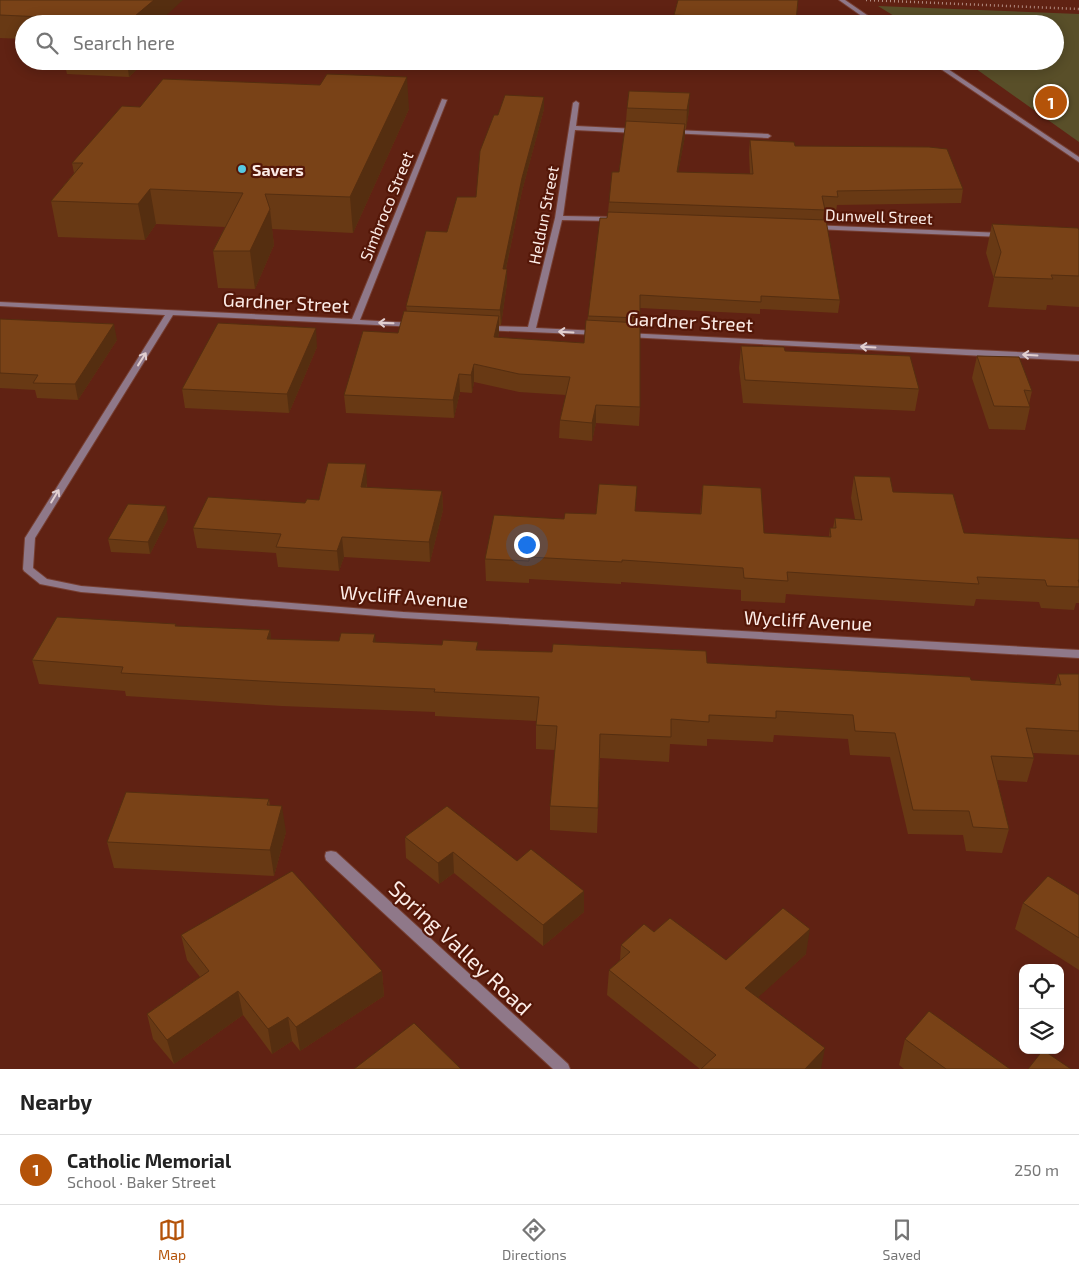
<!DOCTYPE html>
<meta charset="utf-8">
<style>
body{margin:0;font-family:"Exo 2",sans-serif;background:#f6f6f6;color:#222}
.controls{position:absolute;right:15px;bottom:15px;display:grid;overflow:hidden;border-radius:10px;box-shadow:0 2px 12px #0003}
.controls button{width:45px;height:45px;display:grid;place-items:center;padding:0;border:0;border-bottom:1px solid #e0e0e0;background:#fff;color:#222;font:25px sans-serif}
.you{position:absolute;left:526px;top:544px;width:18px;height:18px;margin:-12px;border:4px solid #fff;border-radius:50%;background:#1a73e8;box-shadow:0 0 0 8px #1a73e833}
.badge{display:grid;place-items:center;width:32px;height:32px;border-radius:50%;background:#b45309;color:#fff;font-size:16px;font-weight:700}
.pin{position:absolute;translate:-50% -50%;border:2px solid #fff;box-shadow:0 1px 5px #0006}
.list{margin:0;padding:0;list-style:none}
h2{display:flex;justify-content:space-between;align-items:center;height:65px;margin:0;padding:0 20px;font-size:21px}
h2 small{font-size:16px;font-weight:400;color:#767676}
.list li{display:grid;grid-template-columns:32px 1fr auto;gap:15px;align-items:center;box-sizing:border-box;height:70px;padding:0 20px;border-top:1px solid #e0e0e0}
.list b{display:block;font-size:19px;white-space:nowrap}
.list p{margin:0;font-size:16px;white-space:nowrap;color:#767676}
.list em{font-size:16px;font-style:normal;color:#767676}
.icon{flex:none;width:28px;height:28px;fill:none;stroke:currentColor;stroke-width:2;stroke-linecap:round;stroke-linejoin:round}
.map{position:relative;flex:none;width:1079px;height:1069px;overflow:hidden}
.search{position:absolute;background:#fff;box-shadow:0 2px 12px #0003;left:15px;right:15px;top:15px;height:55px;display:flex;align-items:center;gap:12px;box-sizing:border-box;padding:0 18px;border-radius:28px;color:#767676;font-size:19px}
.sheet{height:135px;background:#fff}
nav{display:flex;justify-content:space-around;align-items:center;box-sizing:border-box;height:70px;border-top:1px solid #e0e0e0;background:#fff;font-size:14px;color:#767676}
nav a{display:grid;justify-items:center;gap:2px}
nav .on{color:#b45309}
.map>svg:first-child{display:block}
.green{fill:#594f29}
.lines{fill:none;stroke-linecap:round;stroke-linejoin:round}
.minor-casing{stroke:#763e31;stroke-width:2}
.tertiary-casing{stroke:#763e31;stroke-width:2}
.minor{fill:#8f7889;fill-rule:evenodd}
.tertiary{fill:#8f7889;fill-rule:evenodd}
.rail{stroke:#b38d83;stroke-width:2.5;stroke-dasharray:1 3;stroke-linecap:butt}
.wall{fill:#683914}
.shaded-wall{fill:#552e10}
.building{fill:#794217;stroke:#552e10}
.oneway{stroke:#e1cfd0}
.poi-dot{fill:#57c9e2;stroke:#541708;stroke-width:2}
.labels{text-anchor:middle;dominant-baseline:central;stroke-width:4.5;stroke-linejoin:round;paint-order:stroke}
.far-poi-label{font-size:16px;font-weight:bold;fill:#fcece7;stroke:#541708;text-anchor:start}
.far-street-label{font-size:16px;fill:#fcece7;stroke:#541708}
.street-label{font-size:19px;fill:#fcece7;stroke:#541708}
.near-street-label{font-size:22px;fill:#fcece7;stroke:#541708}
</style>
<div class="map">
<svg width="1079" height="1069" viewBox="0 0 1079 1069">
<rect width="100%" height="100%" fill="#602213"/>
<path class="green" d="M878,6L1079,14V142L965,61H1055V24H907Z"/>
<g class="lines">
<defs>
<path id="minor" d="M442,99L447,100L360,320L414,323L418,325L417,327L173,315L35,538L33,568L47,579L81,586L403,612L1079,650V658L403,618L81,592L40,584L24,571L23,569L25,538L165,315L0,306V302L352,319Z
M576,101L579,103L576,126L636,129L639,131L636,133L575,130L563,216L613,217L617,219L613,221L562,220L536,328L599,331L603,333L599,335L483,330L482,328L486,326L528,327L555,218L573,103Z
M673,130L768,134L771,136L768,138L671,133V131Z
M811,225L1002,233L1006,235L1002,237L814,229H811Z
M625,333L1079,355V361L628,337L624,335Z
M331,851L336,852L568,1064L570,1069H553L326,860L325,856L326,852Z"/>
<path id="tertiary" d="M839,0H845L880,24H873Z
M929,61H936L1079,157V162Z"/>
</defs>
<use href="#minor" class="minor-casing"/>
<use href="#tertiary" class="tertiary-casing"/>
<use href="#minor" class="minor"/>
<use href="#tertiary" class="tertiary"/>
<path class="rail" d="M866,0L1079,9"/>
</g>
<path class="wall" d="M0,0L157,24H24V39L0,38Z
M798,0L796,24H673L674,15Z
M64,61H146L129,77L67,74Z
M629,91L689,111L686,129H685V136L678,172L750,174L749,153L750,140L795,146L963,189L961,203L837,205L836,211L824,210L823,220L840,300L838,313L760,309V314L640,308V407L639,426L596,423L592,441L559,438L560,420L566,395L519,392L474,382L472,393L460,392L454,418L346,413L344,395L398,333L407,312L406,306L447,232L476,197L498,115L544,97V109L522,191L506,269H507V283L501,325H499V333L498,338L584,343L588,316L608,212L609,202L619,172L626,121L627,108Z
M140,107L409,109L353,233L272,229L274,245L255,289L218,288L213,251L225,227L156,224L145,240L58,237L51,201L74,173L72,163Z
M992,224L1079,230V307L1047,305L1046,310L988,307L994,279L986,253Z
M0,319L117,340L78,400L37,398L35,390L0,388Z
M741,346L785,351L919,389L915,411L743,403L739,368Z
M317,347L289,413L185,408L182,389Z
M977,356L1032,391L1029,404L1030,407L1025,430L989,429L972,378Z
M854,476L893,492L964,533L1079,539V603H1076L1074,610L1041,608L1039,602L976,599L974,606L786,594L785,603L741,601V590L621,582V584L529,579V583L486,581L485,559L564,519L635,511L700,514L703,485L764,533L829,537L830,528H833L835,518L855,519L851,498Z
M367,483V488L442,491L443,510L430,562L344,557L339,571L278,567L276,553L197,548L193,528L319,500Z
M168,519L150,554L111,552L108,539Z
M177,626L270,630L271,639L376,643L478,650L707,663L971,680L1055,684L1058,674H1079V755L1033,753L1034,758L1027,782L997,780L1009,829L1002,853L966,851L963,835L908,834L890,757L850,755L848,739L774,735L773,742L707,739V746L670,744L669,762L600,758L597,833L550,830V806L555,750L536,749V721L435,716V712L282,706L126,696L125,691L39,684L32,660Z
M269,799L270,806L286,832L274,876L114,868L107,842Z
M405,837L517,861L584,891V912L543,946L454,873L439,884L406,858Z
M1079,895V970L1015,929L1023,903Z
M654,932L726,960L806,954L758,997L821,1069H700L607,995L609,970L620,960L621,945Z
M181,935L382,971L384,996L300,1051L292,1041L272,1054L243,1015L174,1064L153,1039L147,1014L200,977L187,960Z
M905,1039L1010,1069H904L899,1065Z"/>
<path class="shaded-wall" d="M154,0H183L157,24H129V21Z
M127,61H146L129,77Z
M407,77L409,109L353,233L350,197Z
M690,93L689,111L686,129L687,110Z
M544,97V109L522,191L503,283V269L522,178Z
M685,124V136L676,185L677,172Z
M150,189L156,224L145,240L138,204Z
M270,209L274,245L255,289L250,251Z
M507,269V283L501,325L500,310Z
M499,316V333L494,355V337Z
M114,324L117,340L78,400L75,384Z
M316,328L317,347L289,413L287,394Z
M474,364V382L472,393L471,375Z
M459,374L460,392L454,418L453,400Z
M596,405V423L592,441V423Z
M366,464L367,483L363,507L361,487Z
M442,491L443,510L430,562L429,542Z
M166,506L168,519L150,554L148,542Z
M342,537L344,557L339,571L337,551Z
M270,630L273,654L267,639Z
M375,634L377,658L373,642Z
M282,806L286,832L274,876L270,850Z
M453,852L454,873L439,884L438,863Z
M584,891V912L543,946V925Z
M810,929L806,954L742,1012L745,988Z
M382,971L384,996L300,1051L296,1027Z
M238,991L243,1015L174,1064L167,1040Z
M288,1017L292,1041L272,1054L268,1029Z
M825,1048L821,1069H805Z"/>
<path class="building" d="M0,0H154L129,21L0,15Z
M678,0H798L796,21L674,15Z
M327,74L407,77L350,197L265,194L270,209L250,251H213L243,193L150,189L138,204L51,201L83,163H72L122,106L140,107L163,79L320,85Z
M629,91L690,93L687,110L627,108Z
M505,95L544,97L522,178L503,269H507L500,310L406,306L426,231L447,232L457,197H476L480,151L494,115H498Z
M626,121L685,124L677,172L753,174L750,140L794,142L795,146L929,147L947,149L963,189L837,191L838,197L822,196L825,210L609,202L612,172H619Z
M608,212L826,220L840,300L761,296V302L640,295V318L588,316L600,218H607Z
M992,224L1078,228L1079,230V276L1051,275L1053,279L994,277L1001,252Z
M404,311L499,316L494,337L584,343L586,320L640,323V407L596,405L592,423L560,420L570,377L519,374L474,364L471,375L459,374L453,400L344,395L363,331L398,333Z
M0,319L114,324L75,384L33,383L38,375L0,373Z
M218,323L316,328L287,394L182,389Z
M741,346L784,347L785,351L910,356L919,389L745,380Z
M977,356L1019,357L1032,391L1024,390L1030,407L994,406Z
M328,463L366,464L361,487L442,491L429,542L342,537L337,551L276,547L281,534L193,528L208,497L305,503L307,499L319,500Z
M854,476L890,477L893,492L953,494L964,533L1079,539V580H1078L1079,583V587L1047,586L1045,580L977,577L979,584L787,572L788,581L744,578L743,568L622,560V562L529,557V561L485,559L494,515L564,519L565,513L596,514L599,484L637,486L635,511L701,514L703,485L761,488L764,533L831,537L830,528H836L835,518L862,520Z
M128,504L166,506L148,542L108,539Z
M57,617L176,624L175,626L270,630L267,639L339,641L341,633L375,634L373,642L442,645L443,640L478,642L476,650L552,652L553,644L706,651L707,663L970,677L971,680L1061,685L1058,674H1079V731L1026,728L1034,758L991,756L1009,829L973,827L969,811L913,810L895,733L855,731L853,715L776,711V718L709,715V722L671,719V737L600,734L598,808L550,806L557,726L536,725L539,697L434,692L435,689L278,682L121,673L123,667L32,660Z
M126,792L269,799L267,805L282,806L270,850L107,842Z
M447,806L517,861L531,849L584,891L543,925L453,852L438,863L405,837Z
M292,871L382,971L296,1027L288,1017L268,1029L238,991L167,1040L147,1014L209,971L181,935Z
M1048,876L1079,895V938L1023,903Z
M783,908L810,929L745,988L825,1048L805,1069H701L716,1055L609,970L630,952L621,945L644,924L654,932L670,918L726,960Z
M929,1011L1010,1069H946L905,1039Z
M414,1023L461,1069H354Z
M1043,1050L1071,1069H1028Z"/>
<defs><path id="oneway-shaft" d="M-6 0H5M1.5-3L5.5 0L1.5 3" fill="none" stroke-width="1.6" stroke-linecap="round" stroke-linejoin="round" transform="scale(1.25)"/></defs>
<g class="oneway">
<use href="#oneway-shaft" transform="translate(386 323) rotate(-178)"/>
<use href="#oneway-shaft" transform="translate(566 332) rotate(-177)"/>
<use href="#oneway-shaft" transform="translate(868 347) rotate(-177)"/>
<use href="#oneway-shaft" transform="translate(1030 355) rotate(-177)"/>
<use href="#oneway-shaft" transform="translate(142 359) rotate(-58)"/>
<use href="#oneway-shaft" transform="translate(55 496) rotate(-59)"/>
</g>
<circle class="poi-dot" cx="242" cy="169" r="5"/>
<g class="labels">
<g class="far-poi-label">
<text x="252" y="169">Savers</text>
</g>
<g class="far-street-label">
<text transform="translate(386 206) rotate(-68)">Simbroco Street</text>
<text transform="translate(543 215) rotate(-79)">Heldun Street</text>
<text transform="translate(879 216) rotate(2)">Dunwell Street</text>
</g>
<g class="street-label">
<text transform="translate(286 302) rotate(3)">Gardner Street</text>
<text transform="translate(690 321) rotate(3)">Gardner Street</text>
<text transform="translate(404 596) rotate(4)">Wycliff Avenue</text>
<text transform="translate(808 620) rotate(3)">Wycliff Avenue</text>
</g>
<g class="near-street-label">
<text transform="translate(461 947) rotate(43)">Spring Valley Road</text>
</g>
</g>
</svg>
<div class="controls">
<button><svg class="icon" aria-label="locate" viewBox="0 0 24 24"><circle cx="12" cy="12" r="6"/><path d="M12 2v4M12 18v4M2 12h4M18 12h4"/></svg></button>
<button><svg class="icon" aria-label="layers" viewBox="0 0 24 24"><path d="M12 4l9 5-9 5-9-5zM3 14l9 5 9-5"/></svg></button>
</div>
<div class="you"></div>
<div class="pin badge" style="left:1051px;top:102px">1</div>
<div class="search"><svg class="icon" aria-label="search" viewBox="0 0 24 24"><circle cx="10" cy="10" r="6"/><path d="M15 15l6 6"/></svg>Search here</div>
</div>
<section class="sheet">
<h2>Nearby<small></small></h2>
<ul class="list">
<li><span class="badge">1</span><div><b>Catholic Memorial</b><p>School · Baker Street</p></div><em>250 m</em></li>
</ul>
</section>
<nav>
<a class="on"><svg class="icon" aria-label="map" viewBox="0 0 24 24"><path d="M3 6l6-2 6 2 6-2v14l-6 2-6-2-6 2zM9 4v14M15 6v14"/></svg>Map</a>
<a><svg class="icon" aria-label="directions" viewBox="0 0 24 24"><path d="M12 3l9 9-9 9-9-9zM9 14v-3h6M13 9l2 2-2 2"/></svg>Directions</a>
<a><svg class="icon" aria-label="saved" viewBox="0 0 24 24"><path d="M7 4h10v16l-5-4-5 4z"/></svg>Saved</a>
</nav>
